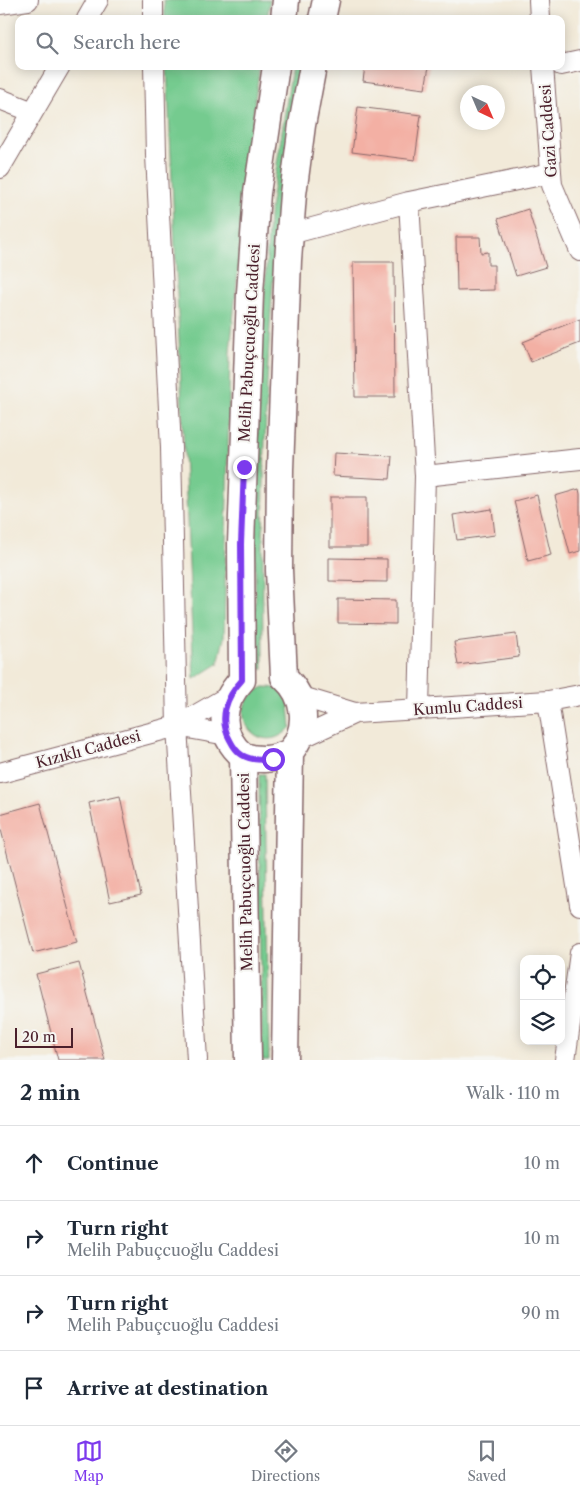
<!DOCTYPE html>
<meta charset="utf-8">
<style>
body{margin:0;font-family:"Libre Caslon Text",serif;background:#f6f6f7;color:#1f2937}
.controls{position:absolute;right:15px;bottom:15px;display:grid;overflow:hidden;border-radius:10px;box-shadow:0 2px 12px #0003}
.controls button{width:45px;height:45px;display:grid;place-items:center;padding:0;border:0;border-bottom:1px solid #e0e1e3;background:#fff;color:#1f2937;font:25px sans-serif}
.compass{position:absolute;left:460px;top:85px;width:45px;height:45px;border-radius:50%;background:#fff;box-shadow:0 2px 12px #0003;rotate:136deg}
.scale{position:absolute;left:15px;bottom:12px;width:58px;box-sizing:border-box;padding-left:5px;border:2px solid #4a1f2b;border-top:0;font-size:14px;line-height:18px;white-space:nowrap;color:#4a1f2b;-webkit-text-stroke:4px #f6f6f2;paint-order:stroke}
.stop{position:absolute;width:15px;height:15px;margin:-11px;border:4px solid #7c3aed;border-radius:50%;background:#fff}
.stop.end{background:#7c3aed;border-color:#fff;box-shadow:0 1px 5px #0008}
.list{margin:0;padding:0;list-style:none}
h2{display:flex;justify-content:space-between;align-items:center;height:65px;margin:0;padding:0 20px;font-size:21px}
h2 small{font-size:16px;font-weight:400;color:#747a83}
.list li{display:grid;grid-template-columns:32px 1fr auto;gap:15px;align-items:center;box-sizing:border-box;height:75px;padding:0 20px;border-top:1px solid #e0e1e3}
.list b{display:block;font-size:19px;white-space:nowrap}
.list p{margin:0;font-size:16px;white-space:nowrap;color:#747a83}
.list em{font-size:16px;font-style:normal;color:#747a83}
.icon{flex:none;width:28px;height:28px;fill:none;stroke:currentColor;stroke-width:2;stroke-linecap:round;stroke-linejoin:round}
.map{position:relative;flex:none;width:580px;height:1060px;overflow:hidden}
.search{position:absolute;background:#fff;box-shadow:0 2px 12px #0003;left:15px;right:15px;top:15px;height:55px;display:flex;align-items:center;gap:12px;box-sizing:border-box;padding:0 18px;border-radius:10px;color:#747a83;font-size:19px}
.sheet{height:365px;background:#fff}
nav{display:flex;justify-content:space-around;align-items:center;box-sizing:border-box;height:70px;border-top:1px solid #e0e1e3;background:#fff;font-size:14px;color:#747a83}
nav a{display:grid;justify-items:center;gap:2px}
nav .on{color:#7c3aed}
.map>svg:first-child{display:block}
.green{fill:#75cb8f;stroke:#60755d}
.building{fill:#f3b0a4}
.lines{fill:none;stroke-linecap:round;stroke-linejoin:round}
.minor-casing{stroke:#856668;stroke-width:22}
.major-casing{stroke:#856668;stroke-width:29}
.minor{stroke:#fff;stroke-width:20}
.major{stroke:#fff;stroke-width:26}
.route{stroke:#7c3aed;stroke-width:6}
.labels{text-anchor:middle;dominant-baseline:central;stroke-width:4;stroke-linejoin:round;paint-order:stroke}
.street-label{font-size:15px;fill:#4a1f2b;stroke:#f6f6f2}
</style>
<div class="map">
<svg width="580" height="1060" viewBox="0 0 580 1060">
<rect width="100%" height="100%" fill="#f6f6f2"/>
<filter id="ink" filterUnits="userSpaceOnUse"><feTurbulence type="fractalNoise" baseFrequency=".02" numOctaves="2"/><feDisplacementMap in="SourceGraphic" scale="10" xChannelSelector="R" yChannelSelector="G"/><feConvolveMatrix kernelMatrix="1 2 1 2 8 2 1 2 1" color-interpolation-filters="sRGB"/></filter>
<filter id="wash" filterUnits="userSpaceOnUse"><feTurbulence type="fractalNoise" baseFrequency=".0096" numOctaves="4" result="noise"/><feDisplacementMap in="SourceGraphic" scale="20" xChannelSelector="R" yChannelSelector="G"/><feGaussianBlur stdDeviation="1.12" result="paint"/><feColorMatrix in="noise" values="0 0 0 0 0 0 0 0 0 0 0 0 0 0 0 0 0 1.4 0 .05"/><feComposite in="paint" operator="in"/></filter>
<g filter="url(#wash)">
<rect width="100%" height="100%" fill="#f2ead9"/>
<path class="green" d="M164,0H270L267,19H165Z
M167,66H260L255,99L230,352L224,638L218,664L194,679Z
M292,66H300C293,115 283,163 279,212C264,364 262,517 263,669L256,668L255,562L258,410L269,215Z
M264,687C274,687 280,689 288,695L291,727C259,763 218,707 264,687Z
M259,774H265L269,1060H262Z"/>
<g id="blocks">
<path class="building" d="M365,66H429L425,89L363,81Z
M358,107L421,115L415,160L352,152Z
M528,209L546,267L516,276L498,219Z
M456,237H480L481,253L488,252V265H494V290L457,291Z
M353,262H394L395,397H355Z
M580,319V343L531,362L523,342Z
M334,453L392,456L390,479L333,476Z
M579,489L580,494V551L570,554L555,496Z
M537,495L551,555L528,561L514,501Z
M330,497H367V547H330Z
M492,509L495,535L457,540L453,515Z
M329,558L387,559V582L329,581Z
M338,599L396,600V624L338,623Z
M516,634L519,657L458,665L454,642Z
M120,796L141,895L110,902L89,803Z
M40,803L77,942L33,953L0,826V814Z
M79,963L105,1060H58L36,974Z"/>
</g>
</g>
<g filter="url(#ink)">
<use href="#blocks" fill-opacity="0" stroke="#856668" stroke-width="1"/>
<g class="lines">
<defs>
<path id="minor" d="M153,0V19
M539,0L540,19
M0,4L28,0
M87,19L98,0
M561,65L580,61
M154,66L156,155L171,448L177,726L197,1060
M543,66L552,185L580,251
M0,99L33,112
M0,168L60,66
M409,202L425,476L419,709
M290,234L409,202L551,173
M425,476L580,459
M299,696L355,713
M548,701L580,905
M177,726L227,735
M299,739L355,713L548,701L580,695
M0,773L177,726L229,696
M565,1060L580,953"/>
<path id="major" d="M284,19L286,0
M322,19L326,0
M243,756C261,761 273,760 290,752
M248,1060L243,756C217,734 220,703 242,680L241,544L250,293L257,193L276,66
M285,1060L290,752C310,728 306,697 284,677L279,570L280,469L288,260L293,194L302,125L313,66"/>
</defs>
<use href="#minor" class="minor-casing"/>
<use href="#major" class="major-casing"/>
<use href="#minor" class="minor"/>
<use href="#major" class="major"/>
</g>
</g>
<g class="lines" filter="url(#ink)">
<path class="route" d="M244,467L241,544L242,680C226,697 218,719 230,740C233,746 237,752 242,755C252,761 263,760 273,759"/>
</g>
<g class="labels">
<g class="street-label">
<text transform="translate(548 131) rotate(-94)">Gazi Caddesi</text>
<text transform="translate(249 343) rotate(-87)">Melih Pabuçcuoğlu Caddesi</text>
<text transform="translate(468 706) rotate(-4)">Kumlu Caddesi</text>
<text transform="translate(88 749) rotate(-15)">Kızıklı Caddesi</text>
<text transform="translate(245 872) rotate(-91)">Melih Pabuçcuoğlu Caddesi</text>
</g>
</g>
</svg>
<div class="controls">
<button><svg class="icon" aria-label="locate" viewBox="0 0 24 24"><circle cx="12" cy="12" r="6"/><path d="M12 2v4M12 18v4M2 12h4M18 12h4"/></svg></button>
<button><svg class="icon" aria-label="layers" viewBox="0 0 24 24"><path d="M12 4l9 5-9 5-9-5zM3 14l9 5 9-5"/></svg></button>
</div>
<svg class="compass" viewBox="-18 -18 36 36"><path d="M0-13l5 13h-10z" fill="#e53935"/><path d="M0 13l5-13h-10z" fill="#747a83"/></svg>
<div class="scale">20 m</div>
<div class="stop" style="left:273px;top:759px"></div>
<div class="stop end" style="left:244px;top:467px"></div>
<div class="search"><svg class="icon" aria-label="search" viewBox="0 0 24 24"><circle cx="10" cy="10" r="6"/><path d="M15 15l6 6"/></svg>Search here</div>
</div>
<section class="sheet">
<h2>2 min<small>Walk · 110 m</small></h2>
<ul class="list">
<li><svg class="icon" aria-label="ahead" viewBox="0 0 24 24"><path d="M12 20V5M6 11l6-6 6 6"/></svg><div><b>Continue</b></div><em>10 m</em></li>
<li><svg class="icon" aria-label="right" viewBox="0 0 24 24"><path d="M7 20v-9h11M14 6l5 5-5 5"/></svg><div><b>Turn right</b><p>Melih Pabuçcuoğlu Caddesi</p></div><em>10 m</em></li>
<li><svg class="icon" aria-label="right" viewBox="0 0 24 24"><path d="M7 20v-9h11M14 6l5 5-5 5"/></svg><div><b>Turn right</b><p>Melih Pabuçcuoğlu Caddesi</p></div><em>90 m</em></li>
<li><svg class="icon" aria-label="arrive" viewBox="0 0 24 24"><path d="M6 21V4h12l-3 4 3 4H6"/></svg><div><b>Arrive at destination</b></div></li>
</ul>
</section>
<nav>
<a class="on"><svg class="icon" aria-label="map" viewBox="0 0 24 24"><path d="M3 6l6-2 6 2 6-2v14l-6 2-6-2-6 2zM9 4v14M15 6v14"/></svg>Map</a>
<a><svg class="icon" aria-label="directions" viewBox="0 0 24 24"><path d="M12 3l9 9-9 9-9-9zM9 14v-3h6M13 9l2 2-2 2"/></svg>Directions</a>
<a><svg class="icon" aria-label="saved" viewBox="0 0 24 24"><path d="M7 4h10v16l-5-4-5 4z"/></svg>Saved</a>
</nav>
